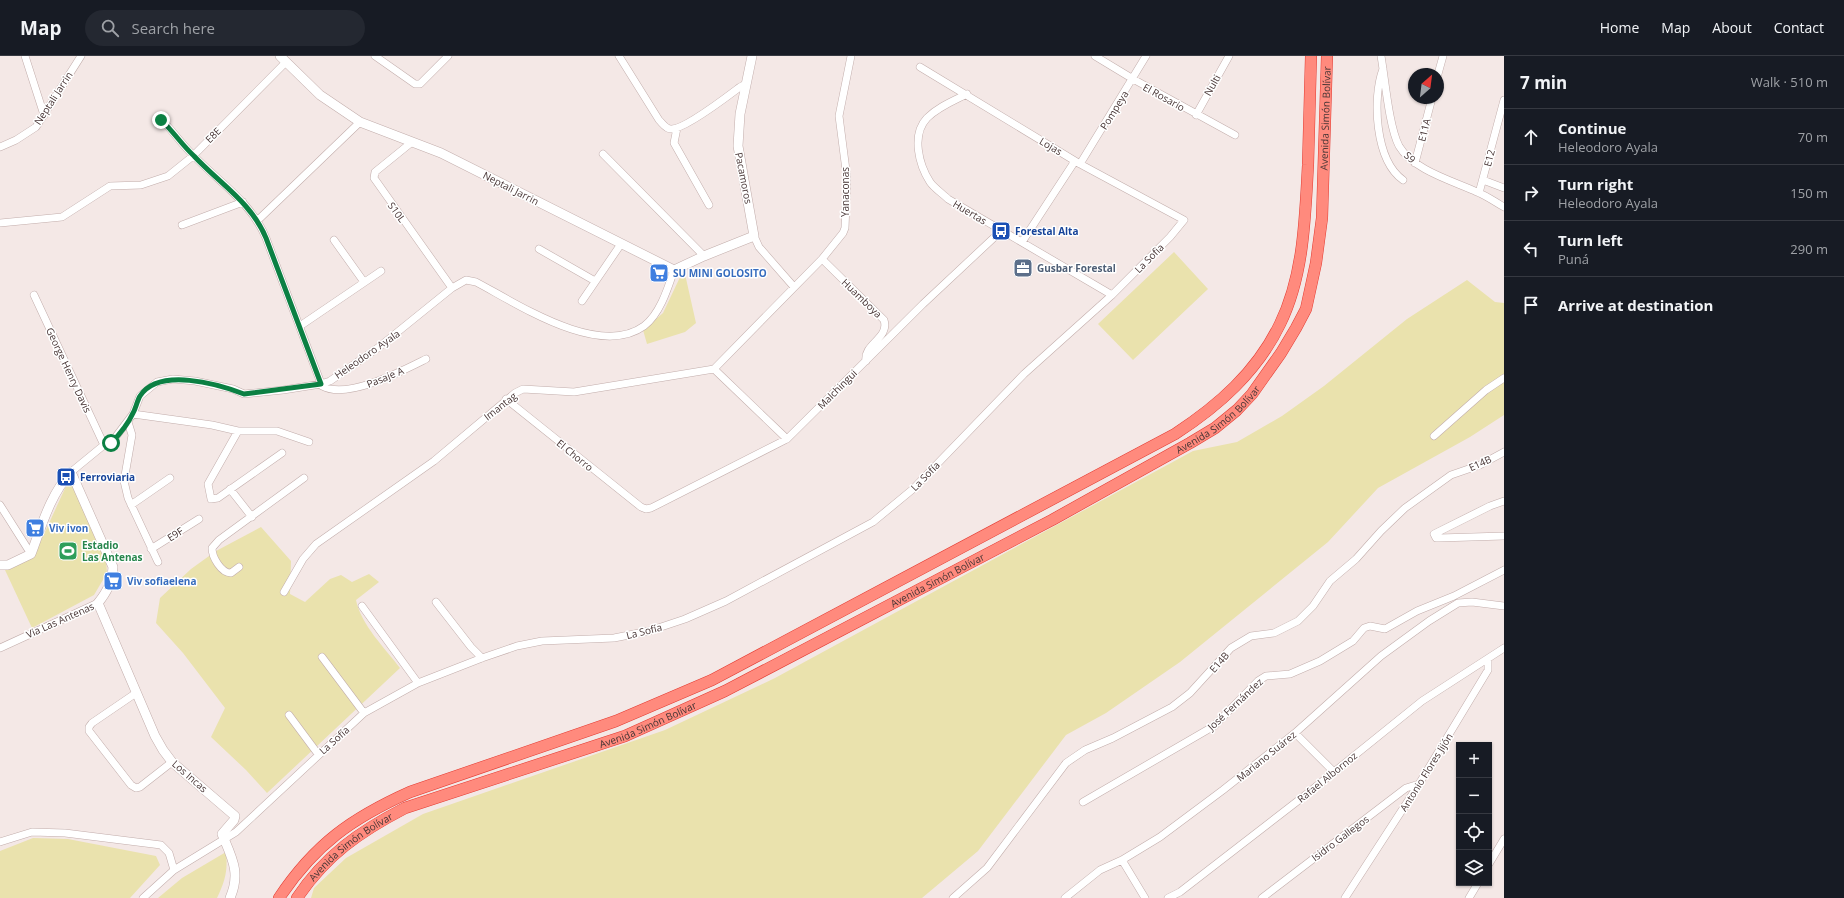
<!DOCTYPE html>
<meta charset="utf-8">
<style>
body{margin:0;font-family:"Open Sans",sans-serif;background:#242831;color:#f1f3f6}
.controls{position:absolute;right:12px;bottom:12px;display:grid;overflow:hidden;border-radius:0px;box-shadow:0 1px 3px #0004}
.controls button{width:36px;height:36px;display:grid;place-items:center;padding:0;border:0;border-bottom:1px solid #363941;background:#171b24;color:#f1f3f6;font:20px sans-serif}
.compass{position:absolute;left:1408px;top:12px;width:36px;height:36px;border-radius:50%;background:#171b24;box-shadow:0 1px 3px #0004;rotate:28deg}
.stop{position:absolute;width:12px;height:12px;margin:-9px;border:3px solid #0b8043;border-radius:50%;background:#fff}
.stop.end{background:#0b8043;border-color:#fff;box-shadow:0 1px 4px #0008}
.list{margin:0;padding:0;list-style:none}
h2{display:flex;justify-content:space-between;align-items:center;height:52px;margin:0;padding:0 16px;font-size:17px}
h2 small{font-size:13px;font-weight:400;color:#9ea1a6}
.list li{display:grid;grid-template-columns:26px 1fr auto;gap:12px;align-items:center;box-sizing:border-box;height:56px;padding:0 16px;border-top:1px solid #363941}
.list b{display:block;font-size:15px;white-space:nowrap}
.list p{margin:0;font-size:13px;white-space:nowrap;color:#9ea1a6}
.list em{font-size:13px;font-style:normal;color:#9ea1a6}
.icon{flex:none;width:22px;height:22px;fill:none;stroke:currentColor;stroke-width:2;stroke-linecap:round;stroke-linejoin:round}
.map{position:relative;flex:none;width:1504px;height:842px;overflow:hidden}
header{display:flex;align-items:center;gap:24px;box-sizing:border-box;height:56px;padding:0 20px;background:#171b24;border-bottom:1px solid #363941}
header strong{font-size:19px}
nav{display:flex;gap:22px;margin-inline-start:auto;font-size:14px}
.search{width:280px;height:36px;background:#242831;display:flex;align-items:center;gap:10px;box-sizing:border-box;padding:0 14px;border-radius:22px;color:#9ea1a6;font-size:15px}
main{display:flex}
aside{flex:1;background:#171b24}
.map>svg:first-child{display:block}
.green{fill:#eae2ad}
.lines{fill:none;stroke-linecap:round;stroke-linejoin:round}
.minor-casing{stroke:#c2adab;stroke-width:8}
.tertiary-casing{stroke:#c2adab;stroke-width:10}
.trunk-casing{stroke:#e33a31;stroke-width:12}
.minor{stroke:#fff;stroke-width:7}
.tertiary{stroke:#fff;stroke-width:9}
.trunk{stroke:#ff8a7d;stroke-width:11}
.route{stroke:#0b8043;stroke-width:5}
.labels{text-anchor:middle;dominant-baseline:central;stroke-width:3;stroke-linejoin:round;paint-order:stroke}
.street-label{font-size:10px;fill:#473535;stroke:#fff}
.transit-label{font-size:10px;font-weight:bold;fill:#164399;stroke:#fff;text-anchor:start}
.service-label{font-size:10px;font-weight:bold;fill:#4e5e75;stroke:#fff;text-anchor:start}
.shop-label{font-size:10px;font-weight:bold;fill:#366cbe;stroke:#fff;text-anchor:start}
.leisure-label{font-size:10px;font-weight:bold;fill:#27864d;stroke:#fff;text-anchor:start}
</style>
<header>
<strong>Map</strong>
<div class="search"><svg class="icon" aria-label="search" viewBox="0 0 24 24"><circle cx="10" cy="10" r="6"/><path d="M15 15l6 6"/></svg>Search here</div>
<nav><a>Home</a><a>Map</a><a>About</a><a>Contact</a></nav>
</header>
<main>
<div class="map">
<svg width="1504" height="842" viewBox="0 0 1504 842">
<rect width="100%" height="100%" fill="#f4e8e6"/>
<path class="green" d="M1174,196L1208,233L1133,304L1098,268Z
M682,217L685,218L696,267L685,276L647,288L643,274L663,257Z
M1467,224L1495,246L1504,247V359L1470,381L1378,432L1328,486L1180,606L1106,657L1066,679L978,795L922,842H311L314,832L346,802L423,758L665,674L775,622L1193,395L1237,386L1282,360L1324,330L1407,263Z
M67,428H72L106,503L107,517L94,539L32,572L5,514L17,509L39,489Z
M261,471L291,505L290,538L305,546L330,523L341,519L352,526L369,518L379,526L356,544C361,569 385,592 400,612L267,737L246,714L211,681L225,652L183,597L156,567L160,542L191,513L216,495Z
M33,782L68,783L156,800L160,809L130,842H0V795Z
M226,796C228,815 225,825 217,842H158L182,822Z"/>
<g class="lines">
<defs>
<path id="minor" d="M25,0L44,59
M375,0L415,28H420L448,0
M619,0L659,64C663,68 666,73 671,73C684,74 728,40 740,31L746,28
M1095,0L1133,23L1235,79
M1381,0C1385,23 1389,71 1399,90C1413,114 1453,125 1477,136C1487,140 1495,146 1504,151
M1383,13C1372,42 1375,104 1403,124
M1438,18L1443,0
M967,38C953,45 938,51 927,62C911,79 919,109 930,126C934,132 943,138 948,143L1112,239
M1196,59L1229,0
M161,63C173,75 182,89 194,100C220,127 251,146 266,182L322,330C347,344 402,315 426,303
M677,72L674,87L709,149
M412,86L375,116L374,122L452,232
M0,91L16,84L36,71L81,0
M603,98L704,200
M1415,107L1432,42
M1080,108L1146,0
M1483,124L1504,132
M1479,137L1504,44
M258,164L360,66
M0,167L62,161L110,130L141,129L168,120L193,100L286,6
M182,169L243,146
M754,180L759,191L794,231
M334,184L364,226
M1022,186L1075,105
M539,193L595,225
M822,203L884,264C890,282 863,288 866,305
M34,239L104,389
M582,245L621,188
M300,270L381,215
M714,313L787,383
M506,343L641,451L646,453L651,452L787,383L923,248L1001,175
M133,358L212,369L238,375H277L309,386
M128,366L132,379L124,425L128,442L158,506
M238,375L208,428L211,443L218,442L282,397
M1434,380L1486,334L1504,322
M71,416L104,389L111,387L133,358L140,340L157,326L173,323L195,325L233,333L244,338L283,334L321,328L330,325L379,291L452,232L466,224L476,226C516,247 599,303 644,270C660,258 668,232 674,214
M230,433L252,461
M1504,445L1490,450L1434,478L1436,482H1439L1504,480
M0,449L31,498
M131,449L170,422
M151,493L199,463
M239,511L231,517C221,517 212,501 212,492L219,484L304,422
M284,536L303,503L316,488L434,405L515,337L523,333L574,336L714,313L822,203L843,177L845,172L847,122L839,60L851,0
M436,546L471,591L482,602
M362,550L418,627
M0,592L98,547
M322,601L364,657
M136,637L92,667L89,671V675L131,729L136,732L140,731L172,706
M289,659L318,698
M1295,677L1334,716
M1083,746L1214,670L1258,625L1266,620L1290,618L1320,605L1353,585L1364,572L1370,570L1385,573L1417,555L1454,540L1504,514
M0,786L32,776L65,777L161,789L169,797L174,814
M1122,804L1145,842
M1489,808L1504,783
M143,842L174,814L236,776L364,657L418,627L482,602L517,590L542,585L614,582L649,575L685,563L726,545L873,466L913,433L1024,318L1112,239L1170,181L1184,164L1080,108L920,11
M953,842L987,812L1066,707L1085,694L1113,682L1172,651L1190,637L1231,592L1251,580L1274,577L1298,565L1313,550L1330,525L1356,503L1381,475L1405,452L1451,419L1480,409L1504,396
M1065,842L1100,814L1122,804L1160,781L1223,734L1295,677L1381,600L1429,565L1458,547L1472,546L1504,550
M1168,842L1180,836L1308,737L1422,645L1504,592
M1262,842L1406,732L1419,728
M1345,842L1419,728L1488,614V603
M1469,842L1478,827"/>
<path id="tertiary" d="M280,0L320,39L360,66L441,97L674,214L704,200L754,180L738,90L740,58L752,0
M0,509H8L31,498C42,469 50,439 71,416L113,511C112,526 107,536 98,547L155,680L163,694L172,706L235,760L234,764L222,778C232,802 241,817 230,842"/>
<g id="trunk">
<path d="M279,842C315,788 352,762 410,736L616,665L712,624L1175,378C1218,350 1257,316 1280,268C1304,219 1305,162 1308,109C1309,72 1310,36 1311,0"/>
<path id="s1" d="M297,842C326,799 359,776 405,752L625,680L725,635L1052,464L1190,387L1215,372L1237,354L1252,338L1281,297L1296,272L1306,253L1316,207L1322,162L1327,0"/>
</g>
</defs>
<use href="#minor" class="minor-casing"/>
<use href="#tertiary" class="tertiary-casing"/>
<use href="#trunk" class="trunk-casing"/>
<use href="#minor" class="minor"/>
<use href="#tertiary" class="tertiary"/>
<use href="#trunk" class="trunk"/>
</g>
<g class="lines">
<path class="route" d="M111,387C119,379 128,368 133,357C136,352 137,345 140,340C159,311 218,328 244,338L321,328L266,182C251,146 220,128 194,100C182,89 173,75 161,64"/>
</g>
<defs>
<symbol id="bus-square" viewBox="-11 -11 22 22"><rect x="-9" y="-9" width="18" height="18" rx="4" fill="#1a4fb4" stroke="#fff"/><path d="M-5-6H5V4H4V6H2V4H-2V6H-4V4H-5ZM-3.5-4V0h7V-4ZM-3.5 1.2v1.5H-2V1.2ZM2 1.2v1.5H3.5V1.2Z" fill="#fff"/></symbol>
<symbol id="office-square" viewBox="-11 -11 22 22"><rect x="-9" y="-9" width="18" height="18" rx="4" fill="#5c6f8a" stroke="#fff"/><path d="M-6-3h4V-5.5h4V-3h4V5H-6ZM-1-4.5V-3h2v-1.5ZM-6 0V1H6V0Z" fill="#fff"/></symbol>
<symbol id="supermarket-square" viewBox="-11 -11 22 22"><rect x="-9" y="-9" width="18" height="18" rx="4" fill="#3f7fe0" stroke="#fff"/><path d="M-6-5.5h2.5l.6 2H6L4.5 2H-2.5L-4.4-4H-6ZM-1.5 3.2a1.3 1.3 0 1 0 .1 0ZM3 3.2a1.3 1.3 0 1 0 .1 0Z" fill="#fff"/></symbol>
<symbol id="stadium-square" viewBox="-11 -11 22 22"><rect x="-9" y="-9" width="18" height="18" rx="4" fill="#2e9e5b" stroke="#fff"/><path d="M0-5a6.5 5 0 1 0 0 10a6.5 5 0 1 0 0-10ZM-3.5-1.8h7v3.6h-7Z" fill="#fff"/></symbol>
</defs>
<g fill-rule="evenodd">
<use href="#bus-square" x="990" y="164" width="22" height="22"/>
<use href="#office-square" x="1012" y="201" width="22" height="22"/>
<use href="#supermarket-square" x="648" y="206" width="22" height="22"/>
<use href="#bus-square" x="55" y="410" width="22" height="22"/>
<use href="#supermarket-square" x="24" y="461" width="22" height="22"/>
<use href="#stadium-square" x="57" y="484" width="22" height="22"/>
<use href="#supermarket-square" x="102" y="514" width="22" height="22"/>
</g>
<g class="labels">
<g class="street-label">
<text transform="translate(1212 29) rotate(-61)">Nulti</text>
<text transform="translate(1164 41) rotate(29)">El Rosario</text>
<text transform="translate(53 42) rotate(-57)">Neptali Jarrin</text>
<text transform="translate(1114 54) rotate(-58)">Pompeya</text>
<text stroke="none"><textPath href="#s1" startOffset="1383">Avenida Simón Bolívar</textPath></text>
<text transform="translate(1424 74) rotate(-76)">E11A</text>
<text transform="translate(213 79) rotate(-45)">E8E</text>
<text transform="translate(1051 90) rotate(31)">Lojas</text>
<text transform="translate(1410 101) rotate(42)">S9</text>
<text transform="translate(1489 102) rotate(-75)">E12</text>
<text transform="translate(744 122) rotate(79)">Pacamoros</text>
<text transform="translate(511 132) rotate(27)">Neptali Jarrin</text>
<text transform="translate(845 136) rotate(-90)">Yanaconas</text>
<text transform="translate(397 156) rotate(54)">S10L</text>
<text transform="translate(970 156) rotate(31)">Huertas</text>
<text transform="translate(1149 202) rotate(-45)">La Sofia</text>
<text transform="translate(862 242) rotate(44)">Huamboya</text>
<text transform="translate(367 298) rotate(-35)">Heleodoro Ayala</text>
<text transform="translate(69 314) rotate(65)">George Henry Davis</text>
<text transform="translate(385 321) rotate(-22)">Pasaje A</text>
<text transform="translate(837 333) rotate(-45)">Malchingui</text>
<text transform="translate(500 350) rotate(-38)">Imantag</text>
<text stroke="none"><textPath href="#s1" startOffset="1047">Avenida Simón Bolívar</textPath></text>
<text transform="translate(575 399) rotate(39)">El Chorro</text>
<text transform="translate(1480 407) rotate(-25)">E14B</text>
<text transform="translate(925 420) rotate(-46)">La Sofía</text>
<text transform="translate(175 478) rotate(-32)">E9F</text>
<text stroke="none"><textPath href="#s1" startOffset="723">Avenida Simón Bolívar</textPath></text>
<text transform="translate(60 564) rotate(-24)">Via Las Antenas</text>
<text transform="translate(644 575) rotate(-14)">La Sofía</text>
<text transform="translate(1219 606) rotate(-49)">E14B</text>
<text transform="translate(1235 648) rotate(-43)">José Fernández</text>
<text stroke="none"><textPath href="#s1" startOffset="399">Avenida Simón Bolívar</textPath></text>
<text transform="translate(334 684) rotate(-42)">La Sofía</text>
<text transform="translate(1266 700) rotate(-39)">Mariano Suárez</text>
<text transform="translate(1426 716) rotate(-58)">Antonio Flores Jijón</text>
<text transform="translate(190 720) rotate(41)">Los Incas</text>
<text transform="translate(1327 721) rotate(-39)">Rafael Albornoz</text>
<text transform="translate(1340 782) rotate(-37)">Isidro Gallegos</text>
<text stroke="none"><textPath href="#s1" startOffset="75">Avenida Simón Bolívar</textPath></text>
</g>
<g class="transit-label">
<text x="1015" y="175">Forestal Alta</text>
<text x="80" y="421">Ferroviaria</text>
</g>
<g class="service-label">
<text x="1037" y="212">Gusbar Forestal</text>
</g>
<g class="shop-label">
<text x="673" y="217">SU MINI GOLOSITO</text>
<text x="49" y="472">Viv ivon</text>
<text x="127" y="525">Viv sofiaelena</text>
</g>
<g class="leisure-label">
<text x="82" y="489">Estadio<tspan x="82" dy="12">Las Antenas</tspan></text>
</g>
</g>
</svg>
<div class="controls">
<button>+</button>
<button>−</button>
<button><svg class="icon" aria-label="locate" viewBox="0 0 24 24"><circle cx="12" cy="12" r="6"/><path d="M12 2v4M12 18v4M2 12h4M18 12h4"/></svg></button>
<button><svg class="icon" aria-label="layers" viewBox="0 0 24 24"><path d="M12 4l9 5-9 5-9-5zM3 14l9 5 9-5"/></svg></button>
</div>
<svg class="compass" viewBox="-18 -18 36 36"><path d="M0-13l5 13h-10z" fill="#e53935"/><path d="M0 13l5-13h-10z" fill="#9ea1a6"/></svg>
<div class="stop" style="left:111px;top:387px"></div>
<div class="stop end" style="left:161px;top:64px"></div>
</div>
<aside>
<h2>7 min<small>Walk · 510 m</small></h2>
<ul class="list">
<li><svg class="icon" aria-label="ahead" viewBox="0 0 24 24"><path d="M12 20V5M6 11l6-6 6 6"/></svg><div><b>Continue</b><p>Heleodoro Ayala</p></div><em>70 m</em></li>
<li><svg class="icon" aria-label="right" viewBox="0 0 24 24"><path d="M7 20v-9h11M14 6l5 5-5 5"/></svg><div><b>Turn right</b><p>Heleodoro Ayala</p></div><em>150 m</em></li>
<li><svg class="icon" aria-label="left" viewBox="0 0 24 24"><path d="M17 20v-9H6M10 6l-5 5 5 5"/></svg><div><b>Turn left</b><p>Puná</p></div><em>290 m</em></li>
<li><svg class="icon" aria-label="arrive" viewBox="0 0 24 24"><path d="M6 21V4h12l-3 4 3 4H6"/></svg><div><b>Arrive at destination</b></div></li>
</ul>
</aside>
</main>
